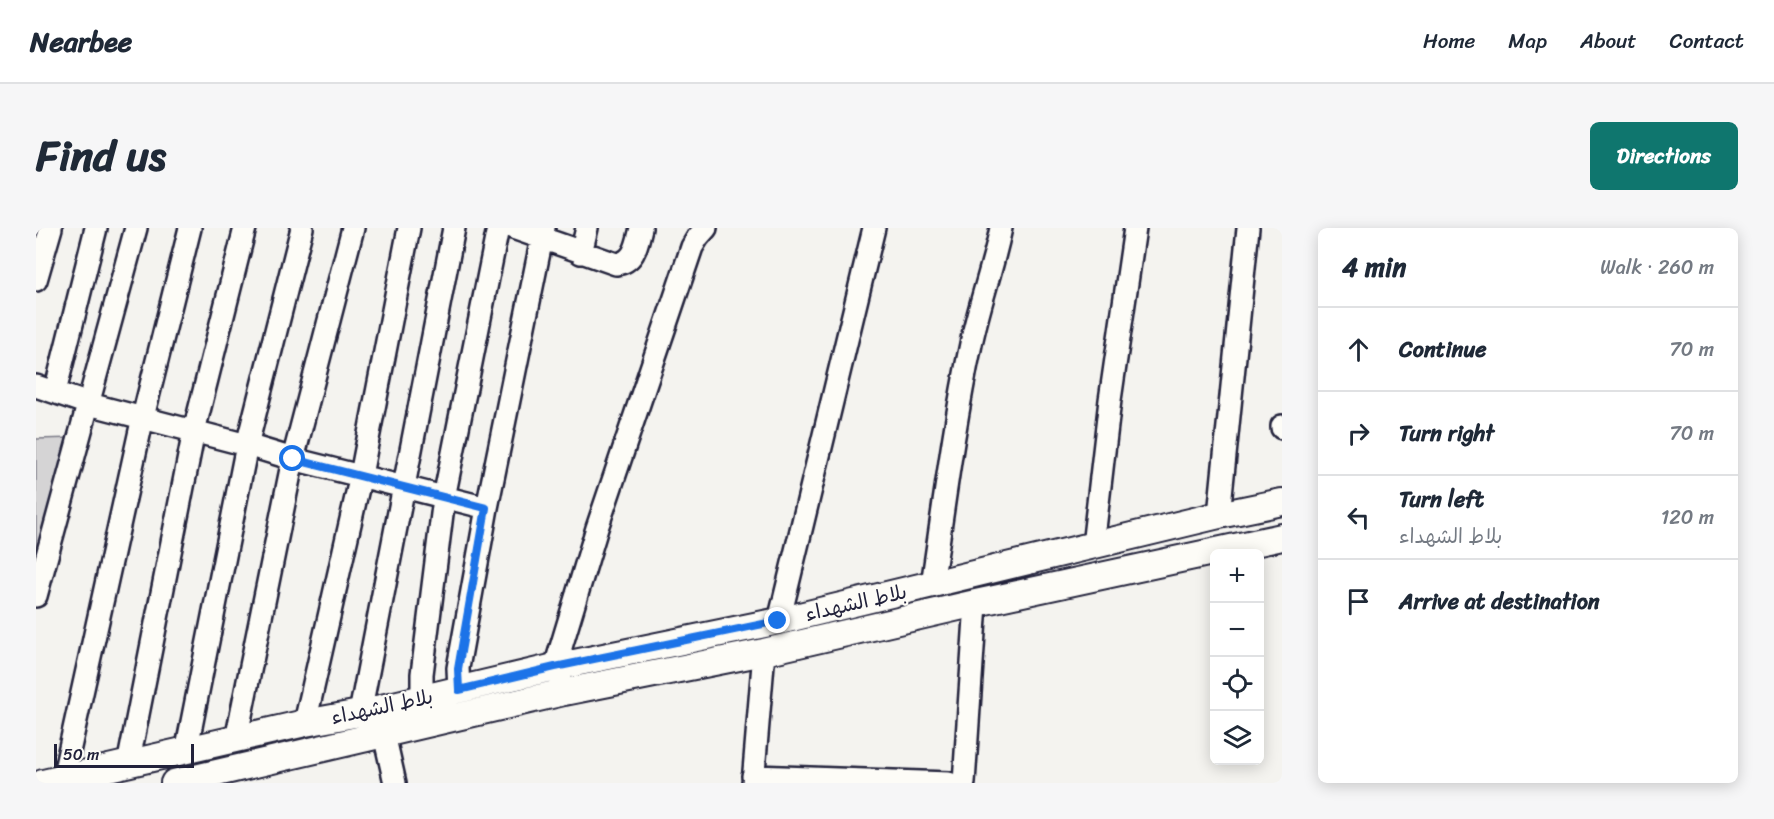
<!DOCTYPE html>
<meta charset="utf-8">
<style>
body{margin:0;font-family:Sriracha,"Playpen Sans Arabic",sans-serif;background:#f6f6f7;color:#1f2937}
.controls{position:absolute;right:18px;bottom:18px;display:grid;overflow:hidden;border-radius:9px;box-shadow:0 3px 15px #0003}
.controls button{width:54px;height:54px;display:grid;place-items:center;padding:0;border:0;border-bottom:2px solid #e0e1e3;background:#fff;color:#1f2937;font:30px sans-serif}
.scale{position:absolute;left:18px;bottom:15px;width:140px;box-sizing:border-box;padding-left:6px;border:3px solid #22223b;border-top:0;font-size:16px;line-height:21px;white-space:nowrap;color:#22223b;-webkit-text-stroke:4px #fdfcf7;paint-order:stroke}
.stop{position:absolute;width:18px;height:18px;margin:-14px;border:4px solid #1a73e8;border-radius:50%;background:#fff}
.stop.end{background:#1a73e8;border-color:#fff;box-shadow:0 2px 6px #0008}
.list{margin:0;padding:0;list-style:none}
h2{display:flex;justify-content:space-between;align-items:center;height:78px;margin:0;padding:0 24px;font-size:26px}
h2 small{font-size:20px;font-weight:400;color:#747a83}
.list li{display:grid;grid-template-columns:39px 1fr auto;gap:18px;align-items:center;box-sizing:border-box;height:84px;padding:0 24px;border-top:2px solid #e0e1e3}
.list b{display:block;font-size:22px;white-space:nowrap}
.list p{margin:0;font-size:20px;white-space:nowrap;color:#747a83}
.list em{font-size:20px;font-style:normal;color:#747a83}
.icon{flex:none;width:33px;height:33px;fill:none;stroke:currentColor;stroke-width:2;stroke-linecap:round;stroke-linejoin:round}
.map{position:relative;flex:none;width:1246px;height:555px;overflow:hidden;border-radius:9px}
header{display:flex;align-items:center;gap:36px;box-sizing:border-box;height:84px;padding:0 30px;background:#fff;border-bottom:2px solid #e0e1e3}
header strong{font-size:28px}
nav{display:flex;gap:33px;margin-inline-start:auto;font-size:21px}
.intro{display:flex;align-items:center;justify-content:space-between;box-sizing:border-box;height:144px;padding:0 36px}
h1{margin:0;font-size:42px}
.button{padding:15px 27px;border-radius:9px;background:#0f766e;color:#fff;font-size:21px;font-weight:700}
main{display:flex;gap:36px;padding:0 36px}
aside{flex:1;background:#fff;border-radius:9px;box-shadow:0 3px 15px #0003}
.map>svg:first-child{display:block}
.green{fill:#d5d4d5;stroke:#7c7b88;stroke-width:1.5}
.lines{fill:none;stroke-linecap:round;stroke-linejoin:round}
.minor-casing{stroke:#22223b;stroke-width:26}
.major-casing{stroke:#22223b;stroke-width:30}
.minor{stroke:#fdfcf7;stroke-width:21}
.major{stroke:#fdfcf7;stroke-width:26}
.route{stroke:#1a73e8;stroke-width:8}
.labels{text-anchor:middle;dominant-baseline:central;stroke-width:4.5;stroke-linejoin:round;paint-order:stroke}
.street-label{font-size:20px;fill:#22223b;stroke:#fdfcf7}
</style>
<header>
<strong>Nearbee</strong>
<nav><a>Home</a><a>Map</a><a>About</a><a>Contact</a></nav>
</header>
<div class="intro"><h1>Find us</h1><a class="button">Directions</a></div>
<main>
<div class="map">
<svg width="1246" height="555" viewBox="0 0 1246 555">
<rect width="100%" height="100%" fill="#f4f3ef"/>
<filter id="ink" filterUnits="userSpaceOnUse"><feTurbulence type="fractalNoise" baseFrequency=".0167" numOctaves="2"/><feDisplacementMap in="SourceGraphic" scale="12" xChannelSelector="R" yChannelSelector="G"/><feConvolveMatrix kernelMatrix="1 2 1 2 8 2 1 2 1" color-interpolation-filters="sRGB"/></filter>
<g filter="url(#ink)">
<path class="green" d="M38,210L1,321H0V211Z"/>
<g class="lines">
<defs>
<path id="minor" d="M477,0L580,36C599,34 601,16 605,0
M545,25L551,0
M0,52L15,0
M0,158L53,176L211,217L257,231L451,280
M19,164L60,0
M1246,200V198
M1183,287L1212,0
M1057,318L1074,172L1099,0
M896,357C908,276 918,196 935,116C943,77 957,39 965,0
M0,368L100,0
M743,393L838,0
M524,452L519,439L561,300L656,19L662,9L670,0
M423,462L422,440L451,280L508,0
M386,471V446L408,270L462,0
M324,485L418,0
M269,495L325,247L373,0
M348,506L359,555
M200,512L257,231L317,0
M150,524L211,217L266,0
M92,537L158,203L209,0
M717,548L913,555
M27,551L107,189L154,0
M717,555L728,424
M928,555L940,375"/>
<path id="major" d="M7,555L269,495L324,485L519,439L743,393L1183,287L1246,274
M138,555L528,464L728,424L940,375L1246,309"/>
</defs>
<use href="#minor" class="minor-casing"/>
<use href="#major" class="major-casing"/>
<use href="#minor" class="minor"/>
<use href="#major" class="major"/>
</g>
</g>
<g class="lines" filter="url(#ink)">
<path class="route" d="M257,231L450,280L422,441L423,462L519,439L742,393"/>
</g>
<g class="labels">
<g class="street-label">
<text transform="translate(820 375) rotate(-13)">بلاط الشهداء</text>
<text transform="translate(346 479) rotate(-12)">بلاط الشهداء</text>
</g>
</g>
</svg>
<div class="controls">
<button>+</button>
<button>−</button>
<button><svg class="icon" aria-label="locate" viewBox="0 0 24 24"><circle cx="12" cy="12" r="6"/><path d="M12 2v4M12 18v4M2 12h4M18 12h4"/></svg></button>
<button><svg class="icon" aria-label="layers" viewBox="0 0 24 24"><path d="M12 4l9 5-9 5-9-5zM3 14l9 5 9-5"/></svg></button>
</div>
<div class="scale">50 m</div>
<div class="stop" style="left:257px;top:231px"></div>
<div class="stop end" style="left:742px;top:393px"></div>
</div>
<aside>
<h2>4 min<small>Walk · 260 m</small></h2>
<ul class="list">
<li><svg class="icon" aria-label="ahead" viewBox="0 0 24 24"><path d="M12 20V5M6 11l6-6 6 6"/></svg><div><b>Continue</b></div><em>70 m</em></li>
<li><svg class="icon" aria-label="right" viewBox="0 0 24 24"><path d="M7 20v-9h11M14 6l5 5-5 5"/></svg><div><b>Turn right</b></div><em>70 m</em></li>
<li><svg class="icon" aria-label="left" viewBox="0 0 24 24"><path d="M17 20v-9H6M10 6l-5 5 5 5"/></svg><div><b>Turn left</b><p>بلاط الشهداء</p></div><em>120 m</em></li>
<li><svg class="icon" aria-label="arrive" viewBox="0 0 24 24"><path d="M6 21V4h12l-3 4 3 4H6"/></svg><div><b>Arrive at destination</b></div></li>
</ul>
</aside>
</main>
